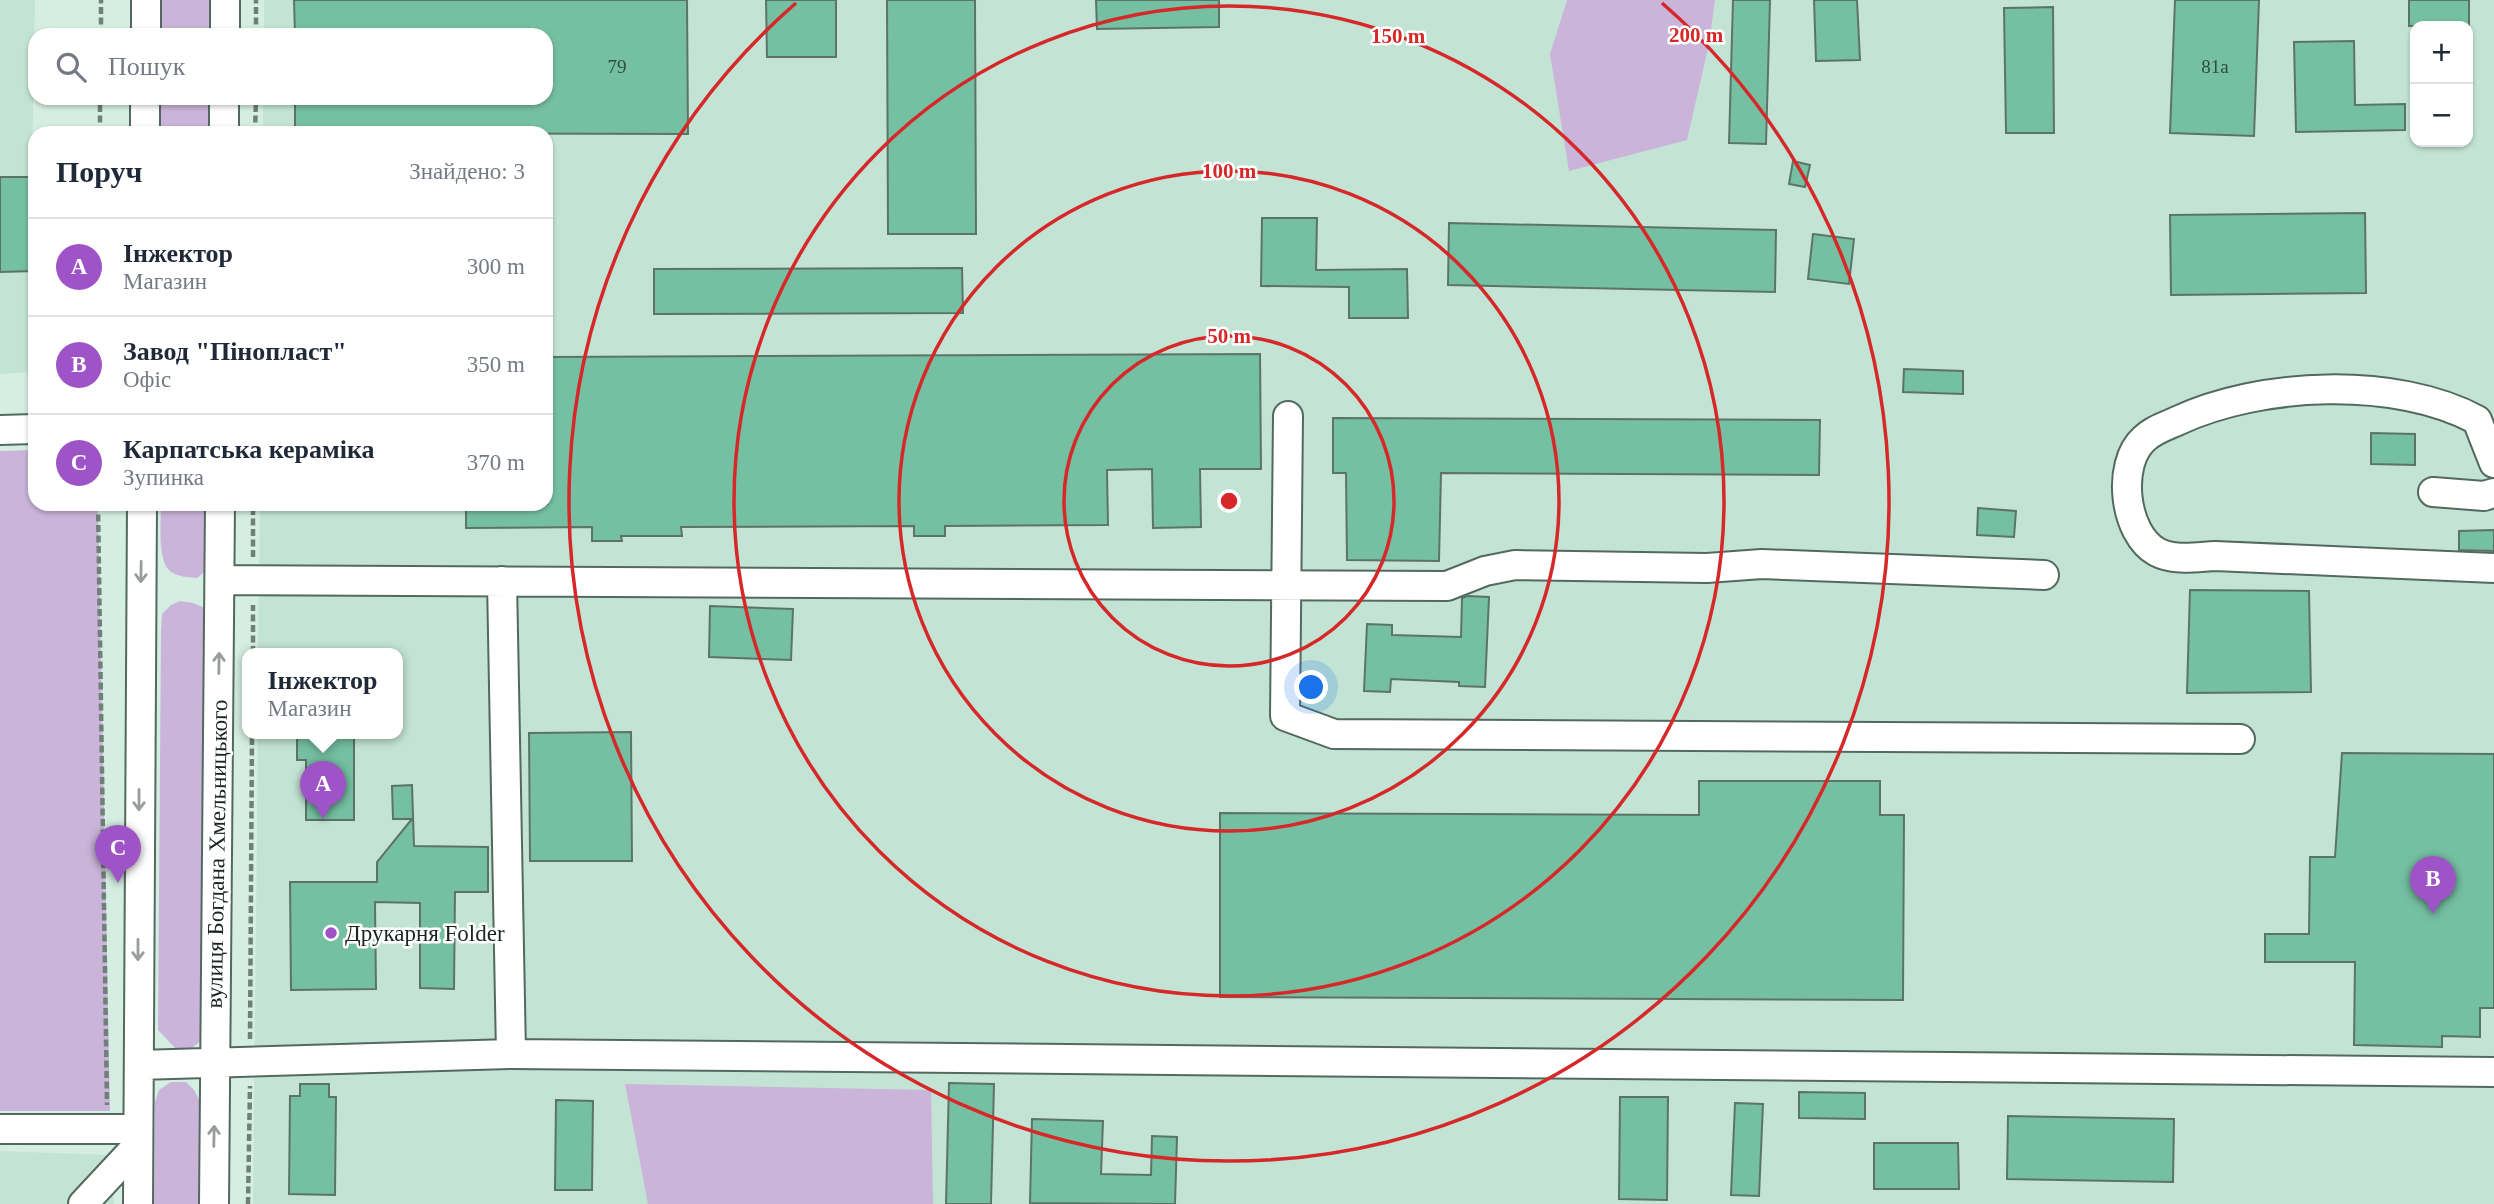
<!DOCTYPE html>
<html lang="uk">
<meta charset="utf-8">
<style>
body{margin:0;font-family:"Times New Roman",serif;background:#f2f2f3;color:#1f2937}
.controls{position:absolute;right:21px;top:21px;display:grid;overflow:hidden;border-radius:14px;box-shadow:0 2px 5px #0004}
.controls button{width:63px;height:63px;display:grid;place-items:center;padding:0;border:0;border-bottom:2px solid #e0e1e3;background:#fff;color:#1f2937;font:35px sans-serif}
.you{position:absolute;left:1312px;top:688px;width:24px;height:24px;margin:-18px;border:5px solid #fff;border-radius:50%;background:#1a73e8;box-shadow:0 0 0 10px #1a73e833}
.badge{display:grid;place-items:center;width:46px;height:46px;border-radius:50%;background:#9e53c6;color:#fff;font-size:23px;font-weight:700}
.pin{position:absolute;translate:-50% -58px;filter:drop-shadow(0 2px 4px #0008)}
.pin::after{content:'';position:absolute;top:37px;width:24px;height:21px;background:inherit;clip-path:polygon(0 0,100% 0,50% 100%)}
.popup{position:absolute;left:242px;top:648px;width:161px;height:91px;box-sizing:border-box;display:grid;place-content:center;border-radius:14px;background:#fff;filter:drop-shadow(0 2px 5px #0005);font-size:23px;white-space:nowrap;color:#747a83}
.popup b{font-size:26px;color:#1f2937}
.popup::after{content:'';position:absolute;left:50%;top:100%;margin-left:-14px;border:14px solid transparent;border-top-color:#fff}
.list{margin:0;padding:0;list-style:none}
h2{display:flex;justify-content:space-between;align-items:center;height:91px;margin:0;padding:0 28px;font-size:30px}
h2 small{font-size:23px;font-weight:400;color:#747a83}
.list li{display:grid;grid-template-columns:46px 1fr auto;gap:21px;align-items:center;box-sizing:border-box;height:98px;padding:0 28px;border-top:2px solid #e0e1e3}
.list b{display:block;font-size:26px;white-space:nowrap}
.list p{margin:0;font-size:23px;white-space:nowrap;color:#747a83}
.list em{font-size:23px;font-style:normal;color:#747a83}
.icon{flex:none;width:38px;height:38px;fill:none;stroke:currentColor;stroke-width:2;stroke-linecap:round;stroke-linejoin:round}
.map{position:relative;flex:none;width:2494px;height:1204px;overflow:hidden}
.search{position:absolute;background:#fff;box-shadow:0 2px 5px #0004;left:28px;top:28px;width:525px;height:77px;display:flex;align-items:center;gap:18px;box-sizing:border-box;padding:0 24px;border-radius:21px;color:#747a83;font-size:26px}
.panel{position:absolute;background:#fff;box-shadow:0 2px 5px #0004;left:28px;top:126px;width:525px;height:385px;border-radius:21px}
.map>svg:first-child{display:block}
.built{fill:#c3e4d5;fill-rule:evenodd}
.green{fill:#cab4d9}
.building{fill:#75c0a2;stroke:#5d7369;stroke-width:2}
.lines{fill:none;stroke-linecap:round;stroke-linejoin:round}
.minor-casing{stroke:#536960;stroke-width:32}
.path{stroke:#6f8078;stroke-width:4.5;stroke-dasharray:7 3.5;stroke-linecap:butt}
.minor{stroke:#fff;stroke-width:28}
.oneway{stroke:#989d9b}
.ring{fill:none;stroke:#d62828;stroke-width:3.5}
.poi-dot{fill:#9e53c6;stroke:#fff;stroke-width:2.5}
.labels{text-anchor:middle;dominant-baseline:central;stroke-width:5;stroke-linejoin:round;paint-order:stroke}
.number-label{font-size:19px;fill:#324c40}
.street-label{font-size:23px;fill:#1b2520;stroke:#fff}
.poi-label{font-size:23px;fill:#1b2520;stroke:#fff;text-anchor:start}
.centre{fill:#d62828;stroke:#fff;stroke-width:3.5}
.ring-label{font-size:21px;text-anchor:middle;font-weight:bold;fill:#d62828;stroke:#fff;stroke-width:5;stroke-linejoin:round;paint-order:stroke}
</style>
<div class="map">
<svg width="2494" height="1204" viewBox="0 0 2494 1204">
<rect width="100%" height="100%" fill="#d5eee2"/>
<path class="built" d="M0,0H35L28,372L0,374Z
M264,0H2494V1204H253L258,733H398V653H258L260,504H546V133H263V98H546V35H264ZM2415,26H2468V142H2415Z
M0,1151L112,1155L114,1204H0Z"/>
<path class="green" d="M156,0H209V35H156Z
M1567,0H1715L1709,44L1687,140L1569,171L1550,54Z
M157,98H209V133H157Z
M35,450V504H98L110,1111H0V451Z
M161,504H209L208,569L197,578C188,577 177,577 170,571C157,560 161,520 161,504Z
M180,601L193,603L205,608L210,620L204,1038L191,1049L177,1050L158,1030L161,632L162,614L171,605Z
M171,1082H186L194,1090L205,1110L204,1204H154L155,1102L159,1090Z
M625,1084L931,1090L933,1204H648Z"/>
<path class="building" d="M294,0H687L688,134L295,133V98H546V35H295Z
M766,0H836V57H767Z
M887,0H975L976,234H888Z
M1096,0H1219V27L1097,29Z
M1733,0H1770L1766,144L1729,143Z
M1814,0H1857L1860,60L1816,61Z
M2175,0H2259L2254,136L2170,133Z
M2409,0H2469V26H2409Z
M2053,7L2054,133H2006L2004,8Z
M2354,41L2355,105L2405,104V130L2296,132L2294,42Z
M1793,161L1810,165L1805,187L1789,184Z
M0,177H35V271L0,272Z
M2365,213L2366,293L2171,295L2170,215Z
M1262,218H1317L1316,270L1407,269L1408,318H1349V287L1261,286Z
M1449,223L1776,230L1775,292L1448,285Z
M1813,234L1854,239L1849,284L1808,279Z
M962,268L963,313L654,314V269Z
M1260,354L1261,469H1200L1201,527L1153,528L1152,469L1107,470L1108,525L945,526V536H914V526L681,527L682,536H621L622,541H592V527L466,528V504H547L546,357Z
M1904,369L1963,371V394L1903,392Z
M1333,418L1820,420L1819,475L1441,473L1439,561L1347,560L1346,473H1333Z
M2371,433L2415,434V465L2371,464Z
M1978,508L2016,511L2014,537L1977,535Z
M2494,530V551L2459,550V531Z
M2190,590L2309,591L2311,692L2187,693Z
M1468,596L1489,597L1485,687L1459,686V682L1391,679L1390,692L1364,691L1367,624L1392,625V635L1461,637L1462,598Z
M710,606L793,609L791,660L709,657Z
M631,732L632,861H530L529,733Z
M297,733H354V820H306V760H297Z
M2342,753L2494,754V1008H2480V1037L2442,1036V1047L2354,1045L2355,962H2265V934H2309L2310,857H2335Z
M1699,781H1880V815H1904L1903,1000L1220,997V813L1699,815Z
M412,785L414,846L488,847V892H455L454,989L420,988V903L375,902L376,989L291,990L290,882H377V862L412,819H393L392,786Z
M949,1083L994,1084L991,1204H946Z
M300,1084H329V1097H336L335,1195L289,1194L290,1096H300Z
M1799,1092L1865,1093V1119L1799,1118Z
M1620,1097H1668L1667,1200L1619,1199Z
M556,1100L593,1101L592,1190H555Z
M1735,1103L1763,1104L1759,1196L1731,1195Z
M2008,1116L2174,1119L2173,1182L2007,1179Z
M1032,1119L1103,1121L1101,1174L1151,1175L1152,1136L1177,1137L1175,1204L1030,1203Z
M1874,1143H1958L1959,1189H1874Z"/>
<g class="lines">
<defs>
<path id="minor" d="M146,35V0
M225,35V0
M145,133V98
M224,133V98
M1288,416L1285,716L1334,734L2240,739
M0,430L35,429
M2494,463L2477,420C2395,376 2260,382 2177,421C2166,426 2153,430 2144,439C2116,464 2124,534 2157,552C2174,561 2196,557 2215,556L2494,568
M2433,492L2484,496L2494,493
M220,580L1447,586L1485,571L1515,565L1707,568L1762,564L2044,575
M502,581L511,1054
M139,1065L511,1054L2494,1072
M0,1129H138
M83,1204L138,1145
M138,1204L142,504
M214,1204L220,504"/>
</defs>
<use href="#minor" class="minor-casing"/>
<path class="path" d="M101,35V0
M256,35V0
M100,133V98
M255,133L256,98
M98,504L107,1105
M253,557V504
M253,653V605
M250,1039L252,733
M248,1204L250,1086"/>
<use href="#minor" class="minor"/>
</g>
<defs><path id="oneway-shaft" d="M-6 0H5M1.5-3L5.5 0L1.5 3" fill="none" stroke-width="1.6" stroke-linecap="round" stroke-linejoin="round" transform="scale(1.75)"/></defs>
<g class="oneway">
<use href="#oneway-shaft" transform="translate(141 572) rotate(91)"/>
<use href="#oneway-shaft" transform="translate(219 663) rotate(-89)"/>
<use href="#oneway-shaft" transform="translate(139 800) rotate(90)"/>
<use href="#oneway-shaft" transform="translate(138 950) rotate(90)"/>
<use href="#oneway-shaft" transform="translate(214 1136) rotate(-89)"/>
</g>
<g class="ring">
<circle cx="1229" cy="501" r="165"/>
<circle cx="1229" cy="501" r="330"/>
<circle cx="1229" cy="501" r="495"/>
<path d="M1662 3A660 660 0 1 1 796 3"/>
</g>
<circle class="poi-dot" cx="331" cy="933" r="7"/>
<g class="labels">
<g class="number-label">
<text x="617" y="66">79</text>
<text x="2215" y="66">81а</text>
</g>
<g class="street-label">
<text transform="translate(217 854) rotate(-89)">вулиця Богдана Хмельницького</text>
</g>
<g class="poi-label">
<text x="345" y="933">Друкарня Folder</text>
</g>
</g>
<circle cx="1229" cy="501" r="10" class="centre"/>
<g class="ring-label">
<text x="1696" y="42">200 m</text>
<text x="1398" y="43">150 m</text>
<text x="1229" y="178">100 m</text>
<text x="1229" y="343">50 m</text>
</g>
</svg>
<div class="controls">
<button>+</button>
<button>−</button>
</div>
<div class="you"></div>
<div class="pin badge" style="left:323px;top:819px">A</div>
<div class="popup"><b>Інжектор</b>Магазин</div>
<div class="pin badge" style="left:2433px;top:914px">B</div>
<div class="pin badge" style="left:118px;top:883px">C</div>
<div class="search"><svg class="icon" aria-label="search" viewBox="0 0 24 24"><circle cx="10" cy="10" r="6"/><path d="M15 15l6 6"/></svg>Пошук</div>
<section class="panel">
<h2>Поруч<small>Знайдено: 3</small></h2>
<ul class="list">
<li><span class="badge">A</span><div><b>Інжектор</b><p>Магазин</p></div><em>300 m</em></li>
<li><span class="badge">B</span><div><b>Завод &quot;Пінопласт&quot;</b><p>Офіс</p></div><em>350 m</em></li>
<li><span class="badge">C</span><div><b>Карпатська кераміка</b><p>Зупинка</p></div><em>370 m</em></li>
</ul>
</section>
</div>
